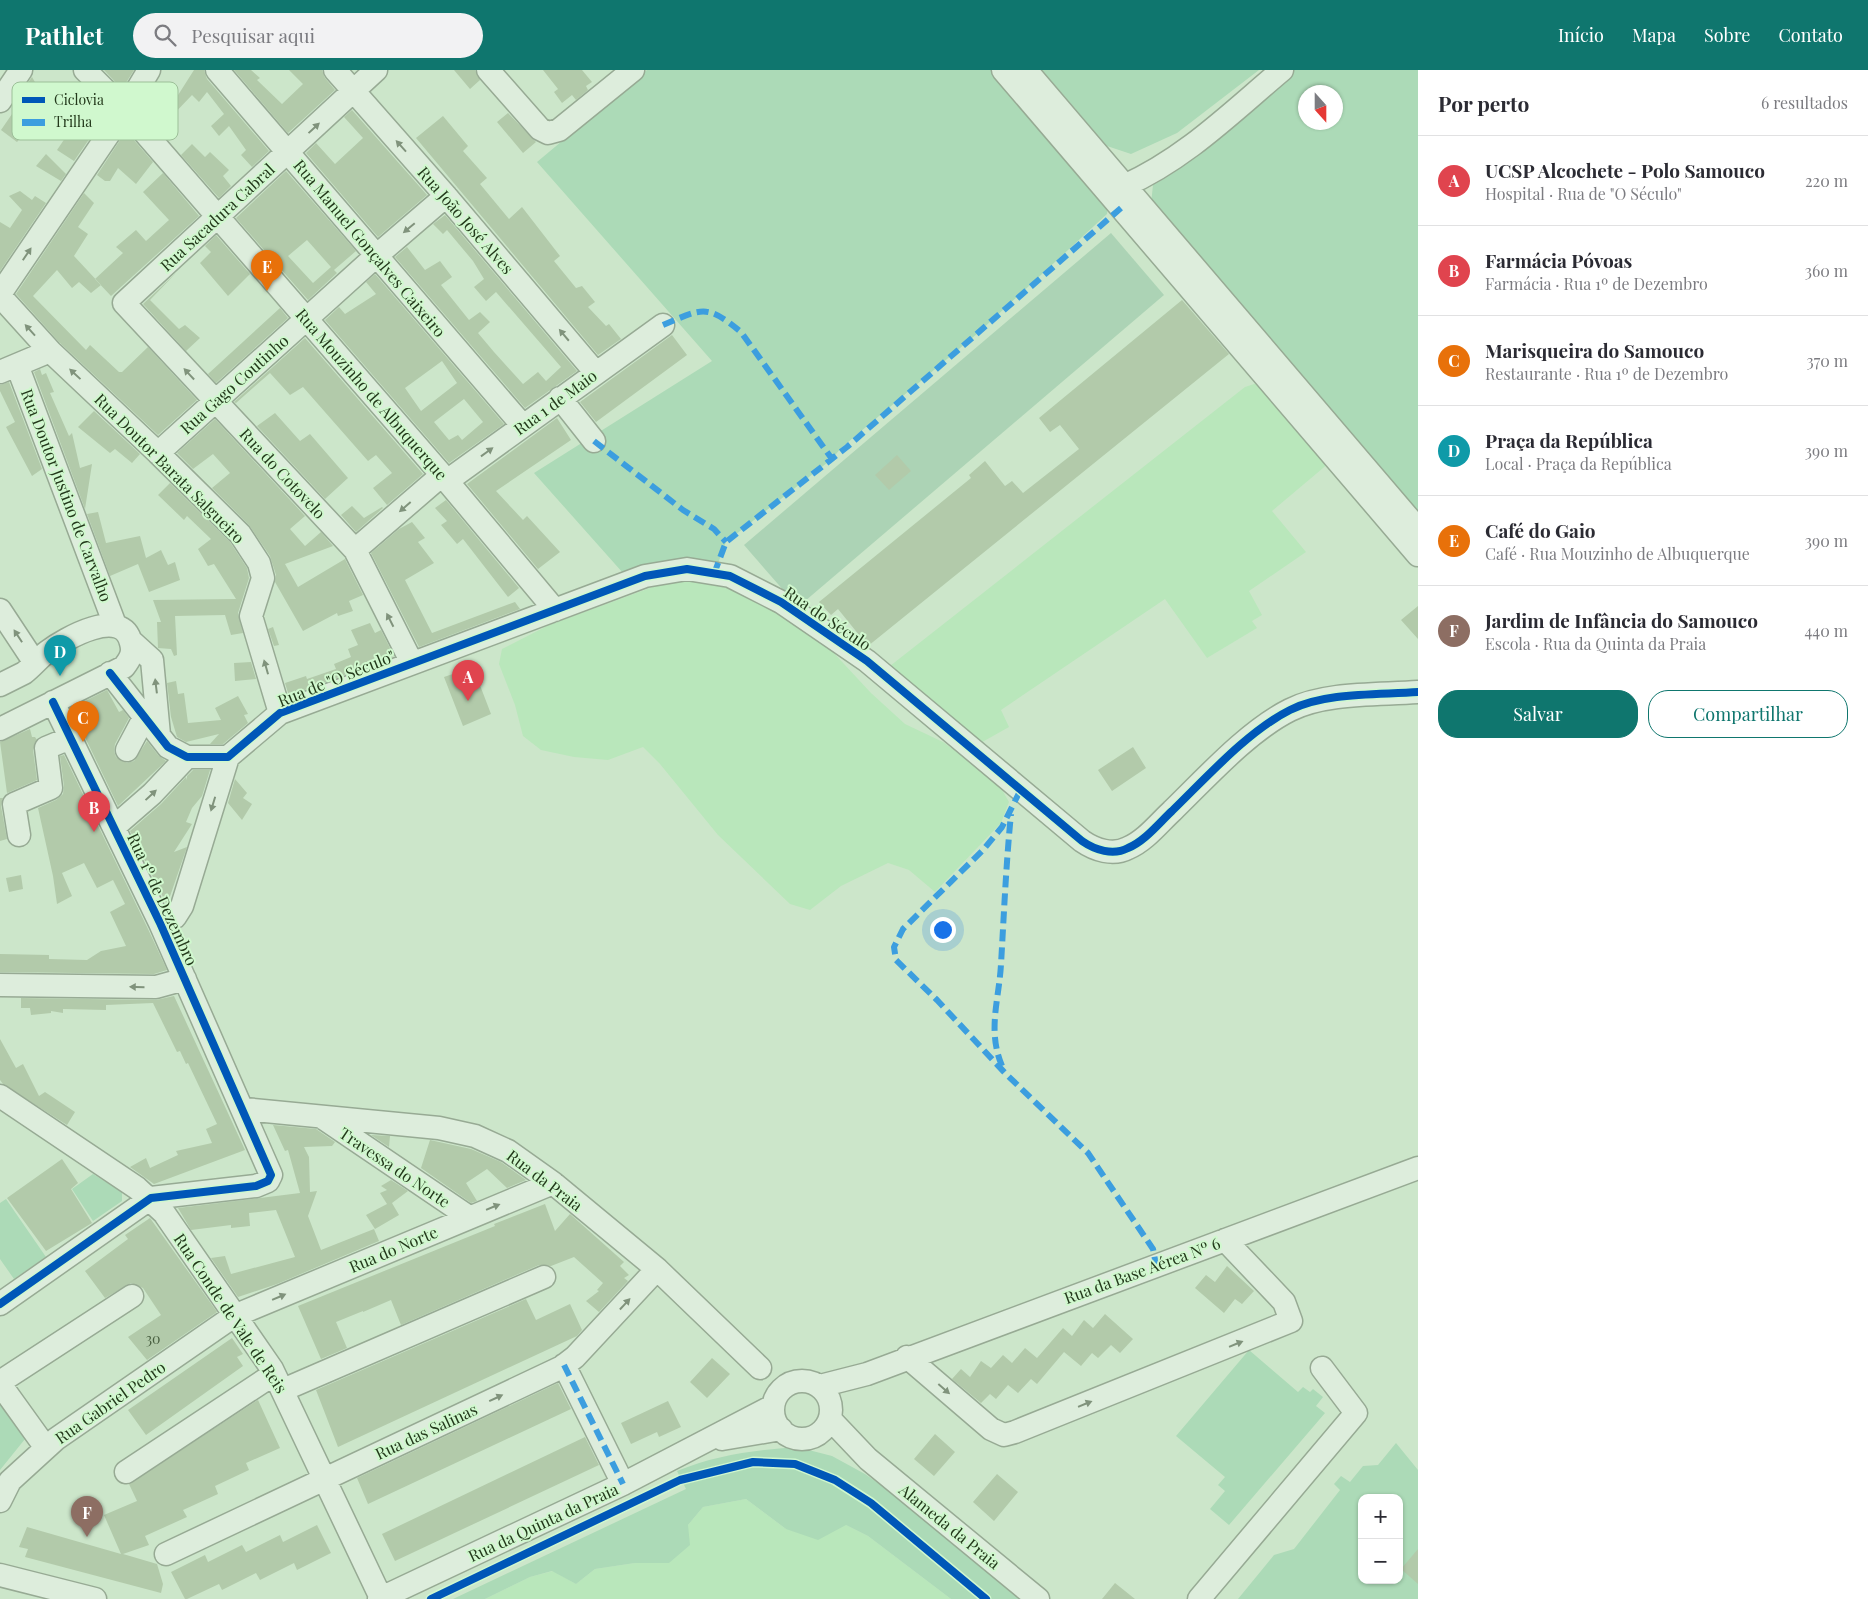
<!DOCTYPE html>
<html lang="pt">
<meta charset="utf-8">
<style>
body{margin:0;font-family:"Playfair Display",serif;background:#f2f2f3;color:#2b2b33}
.controls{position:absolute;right:15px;bottom:15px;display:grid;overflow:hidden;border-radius:10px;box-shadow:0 1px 4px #0004}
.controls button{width:45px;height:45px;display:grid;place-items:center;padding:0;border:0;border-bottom:1px solid #e1e1e2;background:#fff;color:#2b2b33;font:25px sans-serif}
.compass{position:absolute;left:1298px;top:15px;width:45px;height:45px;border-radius:50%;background:#fff;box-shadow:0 1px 4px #0004;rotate:159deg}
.you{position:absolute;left:942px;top:859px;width:18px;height:18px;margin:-12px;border:4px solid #fff;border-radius:50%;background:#1a73e8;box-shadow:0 0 0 8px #1a73e833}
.badge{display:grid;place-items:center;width:32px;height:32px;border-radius:50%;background:#0f766e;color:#fff;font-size:16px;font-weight:700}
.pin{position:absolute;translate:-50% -41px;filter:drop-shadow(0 1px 2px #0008)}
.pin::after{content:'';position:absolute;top:26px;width:18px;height:15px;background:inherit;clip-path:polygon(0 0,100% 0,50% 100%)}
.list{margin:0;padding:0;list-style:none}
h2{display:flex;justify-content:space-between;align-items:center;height:65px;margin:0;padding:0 20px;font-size:21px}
h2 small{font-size:16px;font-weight:400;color:#7c7c81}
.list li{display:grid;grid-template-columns:32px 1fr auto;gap:15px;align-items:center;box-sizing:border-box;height:90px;padding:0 20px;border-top:1px solid #e1e1e2}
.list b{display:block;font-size:19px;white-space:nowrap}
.list p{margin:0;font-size:16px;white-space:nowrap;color:#7c7c81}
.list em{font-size:16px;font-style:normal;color:#7c7c81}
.actions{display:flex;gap:10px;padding:15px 20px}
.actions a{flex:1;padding:11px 0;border:1px solid #0f766e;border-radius:20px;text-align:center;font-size:18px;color:#0f766e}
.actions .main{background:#0f766e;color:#fff}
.icon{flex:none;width:28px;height:28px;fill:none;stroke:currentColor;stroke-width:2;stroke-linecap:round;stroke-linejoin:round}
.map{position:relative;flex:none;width:1418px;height:1529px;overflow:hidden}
header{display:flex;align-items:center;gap:30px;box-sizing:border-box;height:70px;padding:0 25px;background:#0f766e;color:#fff}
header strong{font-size:24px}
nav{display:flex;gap:28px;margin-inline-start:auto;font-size:18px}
.search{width:350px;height:45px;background:#f2f2f3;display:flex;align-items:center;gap:12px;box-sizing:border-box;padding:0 18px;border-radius:28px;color:#7c7c81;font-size:19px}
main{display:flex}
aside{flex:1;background:#fff}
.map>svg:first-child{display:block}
.farmland{fill:#b9e7bb}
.green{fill:#acdab7;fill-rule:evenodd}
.cemetery{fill:#acd3b5}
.building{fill:#b2caaa;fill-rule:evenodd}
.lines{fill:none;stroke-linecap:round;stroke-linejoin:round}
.minor-casing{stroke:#97aa94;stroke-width:25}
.minor{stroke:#ddeddc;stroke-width:22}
.quiet{stroke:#3c9edf;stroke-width:6;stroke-dasharray:12 6;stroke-linecap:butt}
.cycleway-casing{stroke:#d0f8ce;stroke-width:11}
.cycleway{stroke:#0057b8;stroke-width:8}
.oneway{fill:#80937c}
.labels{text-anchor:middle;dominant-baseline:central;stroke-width:4;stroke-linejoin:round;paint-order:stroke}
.number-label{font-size:14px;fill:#475d3f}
.street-label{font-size:16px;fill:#23391b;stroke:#d0f8ce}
.key{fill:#d0f8ce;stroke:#9cbf98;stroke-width:1}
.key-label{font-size:14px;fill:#23391b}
</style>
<header>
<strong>Pathlet</strong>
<div class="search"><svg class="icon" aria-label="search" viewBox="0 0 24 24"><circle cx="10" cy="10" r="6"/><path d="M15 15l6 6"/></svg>Pesquisar aqui</div>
<nav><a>Início</a><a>Mapa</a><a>Sobre</a><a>Contato</a></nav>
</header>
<main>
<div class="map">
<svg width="1418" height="1529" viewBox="0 0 1418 1529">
<rect width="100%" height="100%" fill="#cce6ca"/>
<path class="farmland" d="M1257,313L1329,393L1272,441L1306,482L1249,521L1262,545L1252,551L1257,558L1207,588L1165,529L1001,640L1009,657L977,675L890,596L1245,317Z
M680,507L727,518L769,536L818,566L871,623L905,654L943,672L997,711L1009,732L1001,753L935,822L909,800L888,793L841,816L810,840L790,834L718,765L660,694L643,677L608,690L574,687L541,680L523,666L515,635L499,594L502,579L549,555Z
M746,1429L786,1459L846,1455L868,1466L951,1529H485L530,1507L553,1501L576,1514L595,1499L635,1493H669L688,1455L703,1437Z"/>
<path class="green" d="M647,0H993L1108,136L1107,144L978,263L841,378L832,389L726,472L714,504L631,512L534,403L712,291L537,92Z
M1042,0H1259L1177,63L1131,84L1107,76Z
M1288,0H1418V447L1151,134L1153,115ZM1306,22H1336V52H1306Z
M93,1104L122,1122V1131L93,1151L72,1119Z
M6,1129L46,1187L14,1209L0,1189V1133Z
M1249,1280L1298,1322L1303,1317L1310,1322L1313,1319L1323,1327L1316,1336L1325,1343L1229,1455L1210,1439L1225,1421L1218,1415L1225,1407L1176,1366Z
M0,1335L25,1369L0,1400Z
M1396,1373L1418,1400V1529H1238L1274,1485L1294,1479L1340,1420L1334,1414L1341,1406L1350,1412L1363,1396L1378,1395ZM1362,1428H1399V1510H1362Z
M797,1377L832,1386L865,1404L922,1444L1033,1529H951L868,1466L846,1455L818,1470L786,1459L746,1429L703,1437L688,1455L690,1475L669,1493H635L595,1499L576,1514L552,1501L530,1507L485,1529H453L686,1419L677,1401C716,1385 755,1380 797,1377Z"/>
<path class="cemetery" d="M1111,163L1164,225L798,537L744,475Z"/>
<path class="building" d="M104,0H134L122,19Z
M194,0H204L207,9L269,81L252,97L241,85L246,80L229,56L219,66L211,56L224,44L207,22L199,32L192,25L170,48L166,44Z
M234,0H251L260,8L257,10L282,34L303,14L289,0H322L325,8L335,20L288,63Z
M454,0H475L480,10L470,19Z
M543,0H582L592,12L586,16L588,20L576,30L572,25L562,33L554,22L558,19Z
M32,7L45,29L38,34L40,38L30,44L35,52L17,72L1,60L21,31L19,26Z
M153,19L165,31L158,39L178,59L169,71L141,39Z
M93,27L108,42L74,91L57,80Z
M352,40L427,125L378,167L306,83L316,73L335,94L363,68L344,47Z
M508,43L536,72L523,83L497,52Z
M443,46L468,76L463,81L487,108L480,114L509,149L522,137L560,186L554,191L576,218L582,216L595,232L588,237L606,256L609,254L621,269L598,285L416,68Z
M126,61L153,92L136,114L118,98L110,111H105L97,105Z
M192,74L205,87L210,82L229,100L223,106L231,116L219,128L181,85Z
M46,84L66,104L61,111L36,96Z
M286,101L356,181L334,200L337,203L308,230L236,148ZM307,170L331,197L313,213L288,186Z
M163,103L199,146L111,226L95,209L123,183L116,177L136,160L146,171L169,150L143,122Z
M20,121L32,130L35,126L46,133L0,201V152L10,158L22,140L9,126Z
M84,123L94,133L78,157L88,164L74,186L101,215L91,223L79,212L72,218L57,200L33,226L86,280L90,275L119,302H122L148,277L197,330L158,365L59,272L16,224Z
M445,145L577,301L525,338L395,187L407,177L425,200L440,191L452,207L441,215L469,250L480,242L490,252L478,263L494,282L523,314L538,302L546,311L561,297L496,222L486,231L474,217L484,209L473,191L447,160L443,164L433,154Z
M216,165L250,204L228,226L200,193L211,182L205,176Z
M176,203L150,230L179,259L185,255L200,268L186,281L143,234Z
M375,204L504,354L449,393L325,250L339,237L345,244L376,224L366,212ZM442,291L457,313L421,341L405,318ZM464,329L483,352L462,370L458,365L449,370L434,352Z
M1182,230L1229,284L868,576L838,539L831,545L819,532L971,408L969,405L985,391L1005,416L1012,411L1023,423L1079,379L1060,355L1050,362L1039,348Z
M280,238L288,248L216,313L208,304Z
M672,265L687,285L596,352L580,332Z
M305,268L423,404L387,435L373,418L392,403L376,385L368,391L303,317L290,325L270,303L236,333L234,332Z
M40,299L42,305L46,303L54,322L50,323L69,366L72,363L80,398L92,394L85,439L34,302Z
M9,312L42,399L32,406L6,357L15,352L0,321V315Z
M94,341L140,384L132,393L115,379L110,383L78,357Z
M275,343L300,371L310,364L348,408L325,429L257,356Z
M557,348L571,370L496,421L523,450L527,446L560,482L538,499L467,414Z
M215,349L305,446L290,459L305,476L321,462L333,476L285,494L298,517L345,489L363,525L349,531L353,541L338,546L337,543L303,561L275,512L276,505L270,486L249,455L212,418L230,403L213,384L193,399L177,383Z
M897,385L911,401L889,420L875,405Z
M170,413L230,472L247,498L249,508L238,543L243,563L231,565L225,545L175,546L177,585L174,586L171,579L158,578L157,552H161L153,530L236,529L214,494L208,496L198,479L211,469L187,446L184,450L158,425Z
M446,430L519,518L508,527L463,469L457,474L441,455L447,451L435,438Z
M352,436L364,448L382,437L383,438L356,462L341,445Z
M98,442L106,473L140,466L146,488L161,480L168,495L175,492L180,510L149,522L138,494L110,506L87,444Z
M412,452L425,468L418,472L434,493L405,510L432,563L515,532L520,539L419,577L371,483L399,459Z
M1418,536V569L1401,550Z
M370,553L375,563L381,560L394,586L289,626L285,613L306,606L307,609L336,599L334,594L351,587L348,579L358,575L351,560Z
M273,557L279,575L274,576L268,559Z
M251,592L256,609L235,611L234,593Z
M473,597L491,644L463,656L444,607Z
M176,611L178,624L184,623L188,653L221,650L215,638L238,626L248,644L244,645L248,653L223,674H210L219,664L186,672L177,667L171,647L167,613Z
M107,620L119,642L123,640L129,648L115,674L114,681L116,687L127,693L134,691L147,671L158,685L166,691L118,736L71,638Z
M30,659L32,667H35L37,670L33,680L37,710L7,723L0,672Z
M1133,677L1146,698L1112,721L1098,700Z
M64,685L148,859L167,900L154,904L0,902V884L49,885V889L87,890L101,881L126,876L110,842L125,834L113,810L97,818L84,793L62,803L72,826L57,834L53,806L38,738L56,730L63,724L64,716L60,686Z
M193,700H210L202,726L192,738L186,752L192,754L174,782L187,777L167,835L130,761L161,734L186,707L187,710V706Z
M235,709L247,723L243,728L252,734L242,750L228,733Z
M0,728H3L1,736L7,769L0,771Z
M21,805L23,819L9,822L6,808Z
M174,926L245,1080L154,1114L130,1097L146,1088L150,1098L178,1085L176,1081L212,1073L206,1059L217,1054L188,993L186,994L180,981L177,982L153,933L106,935V940L63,939V943L51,941V943L31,945L30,938H21V928L156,930Z
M0,969L16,998L23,994L39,1026L45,1022L75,1042L67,1055L3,1014L0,1010Z
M273,1055L316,1059L335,1072L332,1076L304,1077L309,1087L310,1122L317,1121L308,1146L321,1180L374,1159L379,1171L277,1214L238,1227L211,1188L225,1186L231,1204L295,1187L276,1140L249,1143L250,1156L231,1158V1155L191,1160L178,1138L300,1123L288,1080L285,1081Z
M371,1065L390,1066L389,1077Z
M430,1070L471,1079L501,1092L526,1110L507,1118L487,1099L466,1113L477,1131L471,1133L421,1098Z
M62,1089L78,1113L71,1119L92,1153L46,1181L7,1128Z
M391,1110L408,1121L392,1133L399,1145L375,1159L366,1145L387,1134L380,1123L387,1120L381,1116Z
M545,1134L555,1161L570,1144L624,1192L620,1196L629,1205L624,1208L628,1211L599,1242L586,1231L599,1221L597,1220L603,1213L574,1187L551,1196L539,1195L401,1255L391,1230L363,1242V1241L336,1252L347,1278L321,1289L298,1236L495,1156L494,1154Z
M150,1148L217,1242L147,1290L128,1267L161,1245L143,1218L131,1213L105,1228L85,1201L128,1169L125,1165Z
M1227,1196L1254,1221L1242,1234L1235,1229L1224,1243L1195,1218L1206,1205L1215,1212Z
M526,1229L536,1250L570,1234L582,1260L577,1266L338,1377L316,1320Z
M1105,1244L1133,1269L1120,1283L1111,1275L1098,1288L1092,1283L1081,1296L1064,1282L1037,1314L1031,1309L1018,1323L1008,1315L996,1329L990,1324L981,1333L952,1309L961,1299L970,1307L981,1291L991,1298L1003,1285L1012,1293L1025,1278L1037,1288L1063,1258L1072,1266L1084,1250L1093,1258Z
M232,1268L243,1284L237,1287L243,1296L146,1365L128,1340Z
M712,1288L730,1304L707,1328L690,1312Z
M558,1313L571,1339L368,1434L357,1408Z
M258,1330L280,1378L246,1393L249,1400L215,1416L218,1424L183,1440L187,1447L145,1466L149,1475L123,1484L157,1494L163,1514L161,1523L25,1487L28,1479L19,1477L27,1457L121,1484L104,1445L137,1431L129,1414Z
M668,1331L681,1357L659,1367L657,1362L631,1374L621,1353Z
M935,1364L955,1382L934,1406L914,1389Z
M585,1367L599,1395L395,1491L382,1464Z
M997,1404L1018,1422L994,1451L973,1432Z
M317,1455L331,1483L297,1500L294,1493L260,1510L256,1503L222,1520L219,1514L187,1529H185L171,1502L205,1485L208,1492L242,1475L246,1482L280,1465L283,1472Z
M1418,1479V1514L1401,1499Z
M1115,1513L1135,1529H1102Z"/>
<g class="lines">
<defs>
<path id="minor" d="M85,0L125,40L442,405L555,540
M217,0L523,356
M335,0L446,126L596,303
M376,0L124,233L355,480L412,593
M488,0L540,59L548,63L559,60L633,0
M1003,0L1418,485
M1026,0L1418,459
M0,31L21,0
M1124,116C1185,89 1232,42 1282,0
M0,224L125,40L149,0
M0,226L50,281L0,302
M50,281L158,383L240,464L259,493L263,508L251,546L280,643
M17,295L115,555
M560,328L594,371
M158,383L376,186L446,126
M447,411L663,255
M355,480L442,405
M0,540L35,593
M131,571L152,590L159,665
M110,603L168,677L187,687H228L280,643L645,506L687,499L730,506L781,532L867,591L1082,771C1095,780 1113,786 1128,778C1145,771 1159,753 1172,741C1206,708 1248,661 1290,640C1325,622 1379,625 1418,622
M0,615C8,611 16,607 24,603C32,597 39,588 47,582C64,569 123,535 131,573C134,583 130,589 124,597L0,659
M127,680L144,648
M114,757L152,724L187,687
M19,765L14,734L51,718L46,678L70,668
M160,853L175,847L182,836L228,687
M0,915L156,917L185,909
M0,1026L137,1118L164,1143L272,1299L381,1528
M244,1039L439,1058L475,1066L508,1081L553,1113L657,1199L760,1298
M323,1048L469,1147
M0,1234L151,1128L256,1116L268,1111L271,1105L160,853L53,632
M907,1287L991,1359L1004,1365L1015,1362L1291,1251L1284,1232L1225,1170
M564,1295L623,1414
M773 1340a29 29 0 1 1 58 0a29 29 0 1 1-58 0Z
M0,1312L132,1226
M0,1314L46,1378
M820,1316L867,1304L1418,1098
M283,1320L544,1207
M830,1349L868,1389L1038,1529
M722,1369L781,1359
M126,1402L274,1304
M0,1431L10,1411L56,1369L234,1246L553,1113
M166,1484L562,1297L575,1287L657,1199
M0,1505L95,1529
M379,1529L623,1414L773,1336
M1199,1529L1356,1343L1322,1298"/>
</defs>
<use href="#minor" class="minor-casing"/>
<use href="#minor" class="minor"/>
<path class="quiet" d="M663,255C703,238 707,234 741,262L832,389
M594,371L683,440L714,459L726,472
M714,504L726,472L847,377L1121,138
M1020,721L1002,757L983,780L903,859L894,877L896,890L937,930L1005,1003L1088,1083L1153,1179L1156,1195
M1002,996C987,960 999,931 1001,894C1004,844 1006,794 1011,744
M564,1295L623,1414"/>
<defs>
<path id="cycleway" d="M110,603L168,677L187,687H228L280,643L645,506L687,499L730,506L781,532L867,591L1082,771C1095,780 1113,786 1128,778C1145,771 1159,753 1172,741C1206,708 1248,661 1290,640C1325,622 1379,625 1418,622
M0,1234L151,1128L256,1116L268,1111L271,1105L160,853L53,632
M431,1529L680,1410L753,1392L795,1394L835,1410L871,1433L986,1529"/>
</defs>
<use href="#cycleway" class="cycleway-casing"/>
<use href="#cycleway" class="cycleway"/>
</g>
<defs><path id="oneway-solid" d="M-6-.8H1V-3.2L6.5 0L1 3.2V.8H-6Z" transform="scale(1.25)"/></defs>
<g class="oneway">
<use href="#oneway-solid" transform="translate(314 58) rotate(-43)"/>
<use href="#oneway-solid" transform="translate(401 76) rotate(-132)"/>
<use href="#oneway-solid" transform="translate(409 158) rotate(140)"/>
<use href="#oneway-solid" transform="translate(27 184) rotate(-56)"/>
<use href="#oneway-solid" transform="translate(30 260) rotate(-132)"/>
<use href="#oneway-solid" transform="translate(564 265) rotate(-130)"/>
<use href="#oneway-solid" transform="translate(75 304) rotate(-137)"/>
<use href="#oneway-solid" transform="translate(189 304) rotate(-133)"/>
<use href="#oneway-solid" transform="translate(487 382) rotate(-36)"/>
<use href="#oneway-solid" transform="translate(405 437) rotate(139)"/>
<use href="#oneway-solid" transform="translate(390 550) rotate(-117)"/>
<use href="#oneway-solid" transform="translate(18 566) rotate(-123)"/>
<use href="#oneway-solid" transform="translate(266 597) rotate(-106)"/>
<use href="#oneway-solid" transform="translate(156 616) rotate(-97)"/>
<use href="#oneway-solid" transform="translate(151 725) rotate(-43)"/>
<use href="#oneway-solid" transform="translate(213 734) rotate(107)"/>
<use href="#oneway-solid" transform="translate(137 917) rotate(-179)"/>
<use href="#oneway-solid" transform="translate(493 1137) rotate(-22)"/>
<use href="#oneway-solid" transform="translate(279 1227) rotate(-23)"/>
<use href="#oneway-solid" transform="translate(625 1234) rotate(-47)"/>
<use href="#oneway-solid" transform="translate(1236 1274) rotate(-22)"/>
<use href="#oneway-solid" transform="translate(944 1319) rotate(41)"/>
<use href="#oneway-solid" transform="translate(496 1328) rotate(-25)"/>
<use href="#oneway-solid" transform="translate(1085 1334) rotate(-22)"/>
</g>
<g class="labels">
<g class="number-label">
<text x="153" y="1268">30</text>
</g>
<g class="street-label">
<text transform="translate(217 147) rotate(-43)">Rua Sacadura Cabral</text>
<text transform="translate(466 150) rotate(49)">Rua João José Alves</text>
<text transform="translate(370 178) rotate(50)">Rua Manuel Gonçalves Caixeiro</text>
<text transform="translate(234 314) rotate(-42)">Rua Gago Coutinho</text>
<text transform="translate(372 324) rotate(49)">Rua Mouzinho de Albuquerque</text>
<text transform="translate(555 332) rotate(-36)">Rua 1 de Maio</text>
<text transform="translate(170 398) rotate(45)">Rua Doutor Barata Salgueiro</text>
<text transform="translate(283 403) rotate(47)">Rua do Cotovelo</text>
<text transform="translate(67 425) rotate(69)">Rua Doutor Justino de Carvalho</text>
<text transform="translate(828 548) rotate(34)">Rua do Século</text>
<text transform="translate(336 608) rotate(-22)">Rua de "O Século"</text>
<text transform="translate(163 829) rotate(65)">Rua 1º de Dezembro</text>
<text transform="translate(395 1097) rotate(34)">Travessa do Norte</text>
<text transform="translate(545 1110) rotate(37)">Rua da Praia</text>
<text transform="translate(393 1179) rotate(-23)">Rua do Norte</text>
<text transform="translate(1142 1200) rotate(-20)">Rua da Base Aérea Nº 6</text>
<text transform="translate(231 1243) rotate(56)">Rua Conde de Vale de Reis</text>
<text transform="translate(110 1332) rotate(-35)">Rua Gabriel Pedro</text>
<text transform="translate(426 1361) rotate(-25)">Rua das Salinas</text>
<text transform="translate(543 1452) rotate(-25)">Rua da Quinta da Praia</text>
<text transform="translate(950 1456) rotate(39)">Alameda da Praia</text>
</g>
</g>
<rect x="12" y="12" width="166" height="58" rx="8" class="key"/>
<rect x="22" y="27" width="23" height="6" fill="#0057b8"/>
<rect x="22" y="49" width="23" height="7" fill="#3c9edf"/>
<g class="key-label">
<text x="54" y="35">Ciclovia</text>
<text x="54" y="57">Trilha</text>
</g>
</svg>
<div class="controls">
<button>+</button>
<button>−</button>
</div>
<svg class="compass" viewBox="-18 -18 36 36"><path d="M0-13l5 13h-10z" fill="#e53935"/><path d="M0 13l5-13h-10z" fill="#7c7c81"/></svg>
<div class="you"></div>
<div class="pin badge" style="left:468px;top:631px;background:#e0444e">A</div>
<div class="pin badge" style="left:94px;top:762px;background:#e0444e">B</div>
<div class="pin badge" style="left:83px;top:672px;background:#e8710a">C</div>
<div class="pin badge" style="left:60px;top:606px;background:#0f9aa8">D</div>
<div class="pin badge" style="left:267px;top:221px;background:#e8710a">E</div>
<div class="pin badge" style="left:87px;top:1467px;background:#8d6e63">F</div>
</div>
<aside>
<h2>Por perto<small>6 resultados</small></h2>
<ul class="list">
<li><span class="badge" style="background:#e0444e">A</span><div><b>UCSP Alcochete - Polo Samouco</b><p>Hospital · Rua de &quot;O Século&quot;</p></div><em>220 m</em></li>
<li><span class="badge" style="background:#e0444e">B</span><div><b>Farmácia Póvoas</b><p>Farmácia · Rua 1º de Dezembro</p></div><em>360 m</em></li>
<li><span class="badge" style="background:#e8710a">C</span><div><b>Marisqueira do Samouco</b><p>Restaurante · Rua 1º de Dezembro</p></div><em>370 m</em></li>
<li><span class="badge" style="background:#0f9aa8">D</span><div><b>Praça da República</b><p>Local · Praça da República</p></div><em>390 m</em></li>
<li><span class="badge" style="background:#e8710a">E</span><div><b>Café do Gaio</b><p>Café · Rua Mouzinho de Albuquerque</p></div><em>390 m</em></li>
<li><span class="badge" style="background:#8d6e63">F</span><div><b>Jardim de Infância do Samouco</b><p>Escola · Rua da Quinta da Praia</p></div><em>440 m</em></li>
</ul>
<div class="actions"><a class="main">Salvar</a><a>Compartilhar</a></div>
</aside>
</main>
